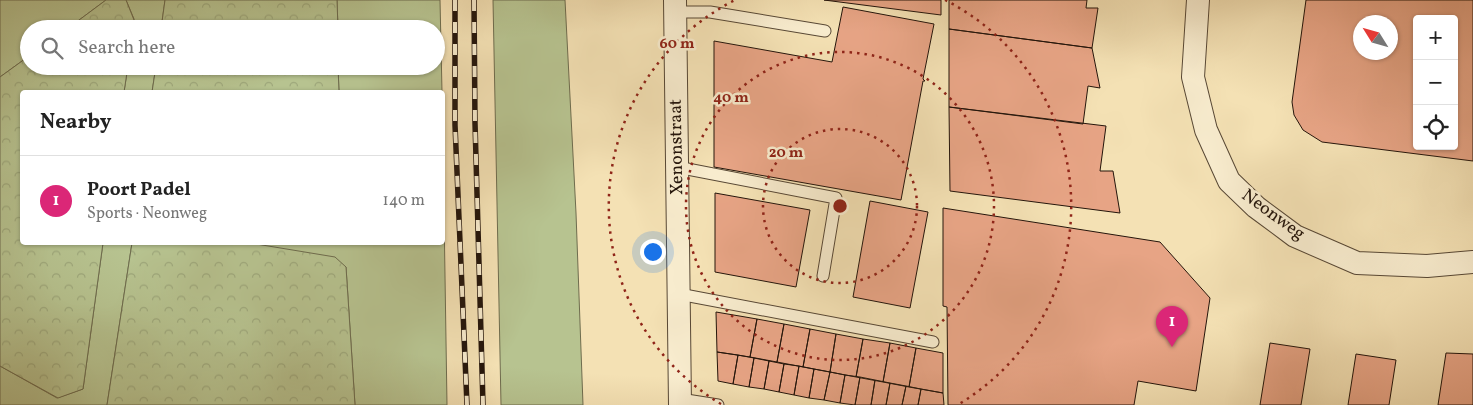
<!DOCTYPE html>
<meta charset="utf-8">
<style>
body{margin:0;font-family:Vollkorn,serif;background:#f6f6f6;color:#222}
.controls{position:absolute;right:15px;top:15px;display:grid;overflow:hidden;border-radius:5px;box-shadow:0 1px 4px #0004}
.controls button{width:45px;height:45px;display:grid;place-items:center;padding:0;border:0;border-bottom:1px solid #e0e0e0;background:#fff;color:#222;font:25px sans-serif}
.compass{position:absolute;left:1353px;top:15px;width:45px;height:45px;border-radius:50%;background:#fff;box-shadow:0 1px 4px #0004;rotate:307deg}
.you{position:absolute;left:652px;top:251px;width:18px;height:18px;margin:-12px;border:4px solid #fff;border-radius:50%;background:#1a73e8;box-shadow:0 0 0 8px #1a73e833}
.badge{display:grid;place-items:center;width:32px;height:32px;border-radius:50%;background:#db2777;color:#fff;font-size:16px;font-weight:700}
.pin{position:absolute;translate:-50% -41px;filter:drop-shadow(0 1px 2px #0008)}
.pin::after{content:'';position:absolute;top:26px;width:18px;height:15px;background:inherit;clip-path:polygon(0 0,100% 0,50% 100%)}
.list{margin:0;padding:0;list-style:none}
h2{display:flex;justify-content:space-between;align-items:center;height:65px;margin:0;padding:0 20px;font-size:21px}
h2 small{font-size:16px;font-weight:400;color:#767676}
.list li{display:grid;grid-template-columns:32px 1fr auto;gap:15px;align-items:center;box-sizing:border-box;height:90px;padding:0 20px;border-top:1px solid #e0e0e0}
.list b{display:block;font-size:19px;white-space:nowrap}
.list p{margin:0;font-size:16px;white-space:nowrap;color:#767676}
.list em{font-size:16px;font-style:normal;color:#767676}
.icon{flex:none;width:28px;height:28px;fill:none;stroke:currentColor;stroke-width:2;stroke-linecap:round;stroke-linejoin:round}
.map{position:relative;flex:none;width:1473px;height:405px;overflow:hidden}
.search{position:absolute;background:#fff;box-shadow:0 1px 4px #0004;left:20px;top:20px;width:425px;height:55px;display:flex;align-items:center;gap:12px;box-sizing:border-box;padding:0 18px;border-radius:28px;color:#767676;font-size:19px}
.panel{position:absolute;background:#fff;box-shadow:0 1px 4px #0004;left:20px;top:90px;width:425px;height:155px;border-radius:5px}
.map>svg:first-child{display:block}
.grass{fill:#b7c390;stroke:#6e6c4e}
.forest{fill:url(#forest-crowns);stroke:#6e6c4e}
.building{fill:#e7a485;stroke:#24150b;fill-rule:evenodd}
.lines{fill:none;stroke-linecap:round;stroke-linejoin:round}
.service-casing{stroke:#584835;stroke-width:13}
.minor-casing{stroke:#584835;stroke-width:24}
.service{stroke:#f8ecce;stroke-width:11}
.minor{stroke:#f8ecce;stroke-width:22}
.rail-casing{stroke:#24150b;stroke-width:5.5}
.rail{stroke:#f8ecce;stroke-width:4;stroke-dasharray:11;stroke-linecap:butt}
.ring{fill:none;stroke:#8f2418;stroke-width:2.5;stroke-dasharray:2.5 5}
.labels{text-anchor:middle;dominant-baseline:central;stroke-width:5;stroke-linejoin:round;paint-order:stroke}
.street-label{font-size:18px;fill:#24150b;stroke:#f8ecce}
.centre{fill:#8f2418;stroke:#f8ecce;stroke-width:2.5}
.ring-label{font-size:15px;text-anchor:middle;font-weight:bold;fill:#8f2418;stroke:#f8ecce;stroke-width:5;stroke-linejoin:round;paint-order:stroke}
</style>
<div class="map">
<svg width="1473" height="405" viewBox="0 0 1473 405">
<defs>
<pattern id="forest-crowns" width="20" height="18" patternUnits="userSpaceOnUse" patternTransform="scale(1.25)"><rect width="20" height="18" fill="#b7c390"/><path d="M2 6a3 3 0 1 1 6 0M12 15a3 3 0 1 1 6 0" fill="none" stroke="#9da77b"/></pattern>
</defs>
<rect width="100%" height="100%" fill="#f4e1b4"/>
<filter id="stains"><feTurbulence type="fractalNoise" baseFrequency=".004" numOctaves="4"/><feColorMatrix values="0 0 0 0 .2 0 0 0 0 .09 0 0 0 0 .02 0 0 0 .5 -.17"/></filter>
<radialGradient id="worn" r=".72"><stop offset=".6" stop-color="#630" stop-opacity="0"/><stop offset="1" stop-color="#630" stop-opacity=".3"/></radialGradient>
<path class="grass" d="M0,0H106L67,29H29V56L0,77Z
M126,0H165L161,29H133L134,19Z
M337,0H440L442,92H339L338,66H436V29H338Z
M493,0H565L576,213L583,405H501Z
M128,66H156L152,92H124Z
M443,146L447,405H355L346,267L251,243L442,242Z
M103,243H132L107,405H0V366L57,398L83,389Z"/>
<path class="forest" d="M106,0H126L134,20L133,29H67Z
M165,0H337L338,29H161Z
M29,56V66H128L124,92H22V242L103,243L83,389L58,398L0,366V77Z
M156,66H338L339,92H152Z
M132,243H250L335,257L346,267L355,405H107Z"/>
<path class="building" d="M824,0H941V15Z
M949,0H1087L1086,8H1098L1092,48L949,29Z
M1306,0H1473V161L1322,142L1303,130L1294,115L1292,102ZM1417,19H1454V146H1417ZM1360,22H1390V52H1360Z
M843,7L934,24L923,79L925,81H923L901,200L714,167V41L832,62Z
M949,29L1092,48L1100,88L1088,86L1083,124L949,107Z
M949,107L1106,126L1100,171H1113L1120,213L950,191Z
M715,193L810,210L796,287L715,272Z
M870,201L928,212L910,308L853,297Z
M943,208L1160,242L1210,298L1196,391L1138,381L1134,405H948L947,307L943,306Z
M716,312L757,319L750,357L717,352Z
M757,319L784,324L777,362L750,357Z
M784,324L810,329L803,367L777,362Z
M810,329L836,334L830,372L803,367Z
M836,334L863,339L856,377L830,372Z
M863,339L890,343L883,382L856,377Z
M890,343L916,348L909,387L883,382Z
M1270,343L1310,349L1301,405H1260Z
M916,348L943,353V393L909,387Z
M717,352L738,355L733,384L718,381Z
M1446,353L1473,354V405H1438Z
M1356,354L1396,360L1389,405H1348Z
M738,355L754,358L749,387L733,384Z
M754,358L769,361L764,389L749,387Z
M769,361L784,364L779,392L764,389Z
M784,364L799,366L794,395L779,392Z
M799,366L814,369L809,398L794,395Z
M814,369L830,372L824,400L809,398Z
M830,372L845,375L840,403L824,400Z
M845,375L860,377L855,405L840,403Z
M860,377L875,380L871,405H855Z
M875,380L890,383L886,405H871Z
M890,383L906,386L902,405H886Z
M906,386L921,389L918,405H902Z
M921,389L943,393L944,405H918Z"/>
<g class="lines">
<defs>
<path id="service" d="M675,12H710L825,31
M677,167L836,198L823,276
M679,294L933,342
M680,399L718,405"/>
<path id="minor" d="M675,0L680,405
M1198,0L1193,77L1206,130L1229,181L1256,207L1295,236L1357,263L1427,266L1473,262"/>
</defs>
<use href="#service" class="service-casing"/>
<use href="#minor" class="minor-casing"/>
<use href="#service" class="service"/>
<use href="#minor" class="minor"/>
<defs>
<path id="rail" d="M455,0V125L467,405
M474,0L475,123L483,405"/>
</defs>
<use href="#rail" class="rail-casing"/>
<use href="#rail" class="rail"/>
</g>
<g class="ring">
<circle cx="840" cy="206" r="77"/>
<circle cx="840" cy="206" r="154"/>
<path d="M721 404A231 231 0 0 1 735 0M945 0A231 231 0 0 1 959 404"/>
</g>
<g class="labels">
<g class="street-label">
<text transform="translate(677 147) rotate(-91)">Xenonstraat</text>
<text transform="translate(1273 215) rotate(36)">Neonweg</text>
</g>
</g>
<circle cx="840" cy="206" r="8" class="centre"/>
<g class="ring-label">
<text x="677" y="48">60 m</text>
<text x="731" y="102">40 m</text>
<text x="786" y="157">20 m</text>
</g>
<rect width="100%" height="100%" filter="url(#stains)"/>
<rect width="100%" height="100%" fill="url(#worn)"/>
</svg>
<div class="controls">
<button>+</button>
<button>−</button>
<button><svg class="icon" aria-label="locate" viewBox="0 0 24 24"><circle cx="12" cy="12" r="6"/><path d="M12 2v4M12 18v4M2 12h4M18 12h4"/></svg></button>
</div>
<svg class="compass" viewBox="-18 -18 36 36"><path d="M0-13l5 13h-10z" fill="#e53935"/><path d="M0 13l5-13h-10z" fill="#767676"/></svg>
<div class="you"></div>
<div class="pin badge" style="left:1172px;top:347px">1</div>
<div class="search"><svg class="icon" aria-label="search" viewBox="0 0 24 24"><circle cx="10" cy="10" r="6"/><path d="M15 15l6 6"/></svg>Search here</div>
<section class="panel">
<h2>Nearby<small></small></h2>
<ul class="list">
<li><span class="badge">1</span><div><b>Poort Padel</b><p>Sports · Neonweg</p></div><em>140 m</em></li>
</ul>
</section>
</div>
